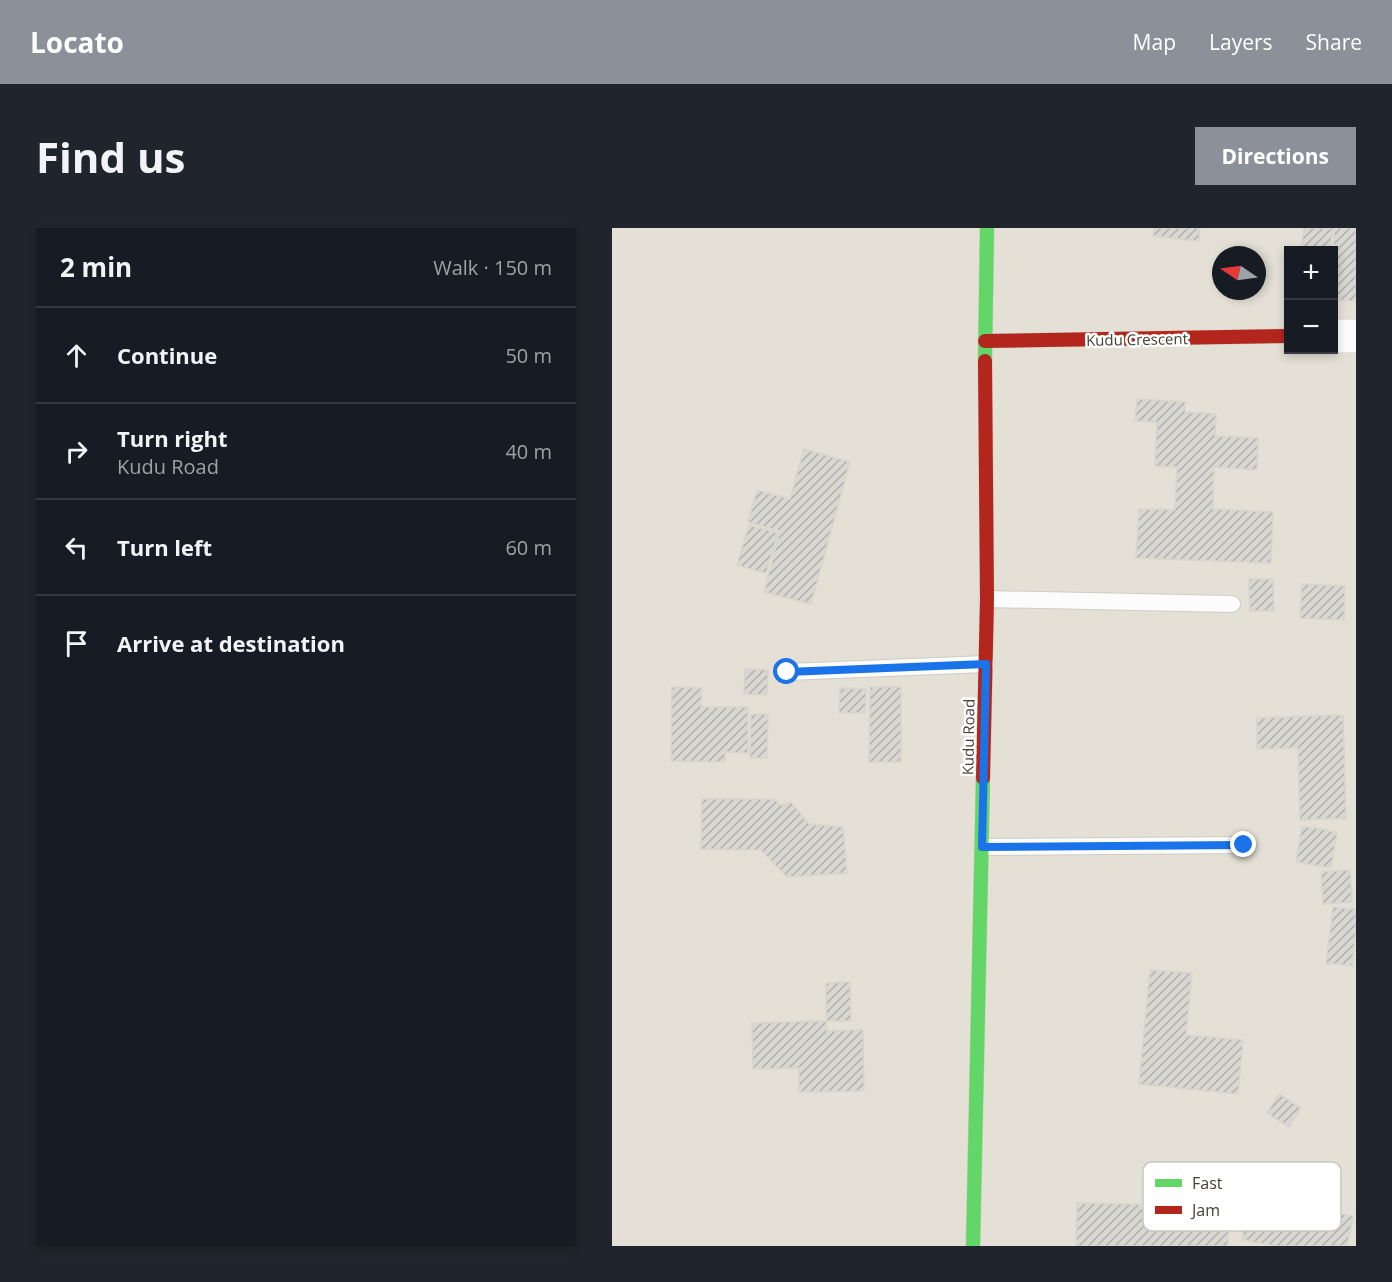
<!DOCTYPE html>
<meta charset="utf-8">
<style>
body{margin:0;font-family:"Open Sans",sans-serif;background:#20242c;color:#f1f3f6}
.controls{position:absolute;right:18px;top:18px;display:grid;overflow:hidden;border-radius:0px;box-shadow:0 3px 9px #0003}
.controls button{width:54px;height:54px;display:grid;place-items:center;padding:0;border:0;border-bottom:2px solid #363941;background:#171b24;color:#f1f3f6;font:30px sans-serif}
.compass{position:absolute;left:600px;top:18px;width:54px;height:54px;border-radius:50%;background:#171b24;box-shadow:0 3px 9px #0003;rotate:283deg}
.stop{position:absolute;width:18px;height:18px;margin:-14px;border:4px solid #1a73e8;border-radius:50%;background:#fff}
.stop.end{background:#1a73e8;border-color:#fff;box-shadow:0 2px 6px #0008}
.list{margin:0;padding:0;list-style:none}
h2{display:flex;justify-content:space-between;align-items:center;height:78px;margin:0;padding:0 24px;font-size:26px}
h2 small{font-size:20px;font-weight:400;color:#9ea1a6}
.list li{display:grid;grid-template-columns:39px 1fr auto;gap:18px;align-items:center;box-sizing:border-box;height:96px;padding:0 24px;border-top:2px solid #363941}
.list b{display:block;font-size:22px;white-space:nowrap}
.list p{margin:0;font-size:20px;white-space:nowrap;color:#9ea1a6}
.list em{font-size:20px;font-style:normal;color:#9ea1a6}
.icon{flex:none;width:33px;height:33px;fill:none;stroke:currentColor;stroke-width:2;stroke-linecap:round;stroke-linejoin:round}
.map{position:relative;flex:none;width:744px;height:1018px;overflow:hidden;border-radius:0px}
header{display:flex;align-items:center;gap:36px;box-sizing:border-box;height:84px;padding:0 30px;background:#8c9099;color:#fff}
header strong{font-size:28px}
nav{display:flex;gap:33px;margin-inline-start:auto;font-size:21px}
.intro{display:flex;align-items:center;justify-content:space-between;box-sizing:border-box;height:144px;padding:0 36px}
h1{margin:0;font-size:42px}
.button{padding:15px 27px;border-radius:0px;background:#8c9099;color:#fff;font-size:21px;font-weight:700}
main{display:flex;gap:36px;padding:0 36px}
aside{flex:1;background:#171b24;border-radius:0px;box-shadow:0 3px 9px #0003}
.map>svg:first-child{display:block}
.residential{fill:#e4e0d5;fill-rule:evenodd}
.building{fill:url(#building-hatch);stroke:#d8d5ce;stroke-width:1.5}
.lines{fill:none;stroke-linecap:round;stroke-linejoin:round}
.lane-casing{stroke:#ceccc6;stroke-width:18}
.street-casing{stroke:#ceccc6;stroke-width:34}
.fast-casing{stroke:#d0ccbf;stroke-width:15}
.jam-casing{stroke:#d0ccbf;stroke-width:15}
.lane{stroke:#fdfcfc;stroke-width:16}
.street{stroke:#fdfcfc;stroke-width:33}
.fast{stroke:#63d668;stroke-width:14}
.jam{stroke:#b3261e;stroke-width:14}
.route{stroke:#1a73e8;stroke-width:8}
.labels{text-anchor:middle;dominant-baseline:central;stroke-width:5;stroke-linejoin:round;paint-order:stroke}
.street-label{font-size:15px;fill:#464035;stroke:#fff}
.key{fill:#fff;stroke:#c8c6c2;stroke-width:1.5}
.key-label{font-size:16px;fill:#464035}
</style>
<header>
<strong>Locato</strong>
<nav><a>Map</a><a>Layers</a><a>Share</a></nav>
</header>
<div class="intro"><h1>Find us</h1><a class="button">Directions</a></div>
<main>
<aside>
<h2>2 min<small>Walk · 150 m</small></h2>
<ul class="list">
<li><svg class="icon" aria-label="ahead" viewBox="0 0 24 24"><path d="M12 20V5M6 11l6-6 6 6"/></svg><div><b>Continue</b></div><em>50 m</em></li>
<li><svg class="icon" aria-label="right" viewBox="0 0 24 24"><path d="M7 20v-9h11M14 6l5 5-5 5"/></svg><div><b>Turn right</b><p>Kudu Road</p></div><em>40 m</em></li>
<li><svg class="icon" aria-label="left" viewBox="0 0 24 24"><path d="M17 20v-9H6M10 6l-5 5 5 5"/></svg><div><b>Turn left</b></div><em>60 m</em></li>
<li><svg class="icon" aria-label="arrive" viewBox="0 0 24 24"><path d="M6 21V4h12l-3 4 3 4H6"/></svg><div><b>Arrive at destination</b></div></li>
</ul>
</aside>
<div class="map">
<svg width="744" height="1018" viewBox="0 0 744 1018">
<defs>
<pattern id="building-hatch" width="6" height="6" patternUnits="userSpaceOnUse" patternTransform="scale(1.5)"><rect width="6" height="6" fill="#d9d7d1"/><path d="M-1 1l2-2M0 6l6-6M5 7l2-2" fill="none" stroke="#b2b0aa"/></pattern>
</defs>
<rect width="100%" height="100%" fill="#f0eee8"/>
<path class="residential" d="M0,0H744V1018H0ZM676,22H722V122H676ZM609,27H645V63H609Z"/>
<path class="building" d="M542,0H588L587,13L541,8Z
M692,0H721L718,22H689Z
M722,0H744V73L722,72Z
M525,171L573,174V184L604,186L603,208L646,210L645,242L602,239L601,281L661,284L659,335L524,330L527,281L563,282L565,239L543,238L545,194L523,193Z
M192,221L238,234L199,376L152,364L168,303L136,294L145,262L178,271Z
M137,297L166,305L154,345L125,337Z
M637,351H661L662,383H638Z
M690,356L733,358L732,392L688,390Z
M133,441L156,442L155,467L132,466Z
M60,459L90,460L89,479H136V525L113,524V534L59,533Z
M258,459H289V534H257Z
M228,460L254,461L253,485H227Z
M139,486H156L155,530H138Z
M731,487L734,590L688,592L686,520L645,521V490Z
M90,571H162L169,577L179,574L197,596L231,599L235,645L175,649L149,622L89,621Z
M690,598L725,604L719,640L684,634Z
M738,642L740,674L711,676L709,644Z
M721,679L744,681V701L740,738L714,735Z
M538,742L580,745L574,807L631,812L626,866L527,856Z
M238,754L239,793H214V755Z
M214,793L215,803L251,802L252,863L187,864V840L141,841L140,795Z
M667,866L689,880L677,899L655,885Z
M637,969L741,988L735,1018H666L630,1012Z
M465,975L617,978L616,1018H464Z"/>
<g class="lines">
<defs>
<path id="lane" d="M375,371L620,376
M175,444L374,436
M370,619L632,617"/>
<path id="street" d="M722,108H744"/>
<path id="fast" d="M373,133L375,0
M361,1018L371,550"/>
<path id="jam" d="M373,113L676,108
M371,550L375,371L373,133"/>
</defs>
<use href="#lane" class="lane-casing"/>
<use href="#street" class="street-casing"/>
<use href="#fast" class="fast-casing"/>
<use href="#jam" class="jam-casing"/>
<use href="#lane" class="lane"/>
<use href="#street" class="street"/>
<use href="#fast" class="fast"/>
<use href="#jam" class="jam"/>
</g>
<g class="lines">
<path class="route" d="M175,444L374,436L370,619L632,617"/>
</g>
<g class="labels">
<g class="street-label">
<text transform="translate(525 111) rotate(-1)">Kudu Crescent</text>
<text transform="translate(356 509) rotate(-89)">Kudu Road</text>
</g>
</g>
<rect x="531" y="934" width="198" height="69" rx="9" class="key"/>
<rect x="543" y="951" width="27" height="8" fill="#63d668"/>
<rect x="543" y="978" width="27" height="8" fill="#b3261e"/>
<g class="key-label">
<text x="580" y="961">Fast</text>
<text x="580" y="988">Jam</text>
</g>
</svg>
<div class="controls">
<button>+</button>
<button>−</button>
</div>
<svg class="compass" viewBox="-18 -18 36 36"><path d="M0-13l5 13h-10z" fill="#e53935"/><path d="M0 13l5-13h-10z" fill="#9ea1a6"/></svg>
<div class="stop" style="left:175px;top:444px"></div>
<div class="stop end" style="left:632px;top:617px"></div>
</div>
</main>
